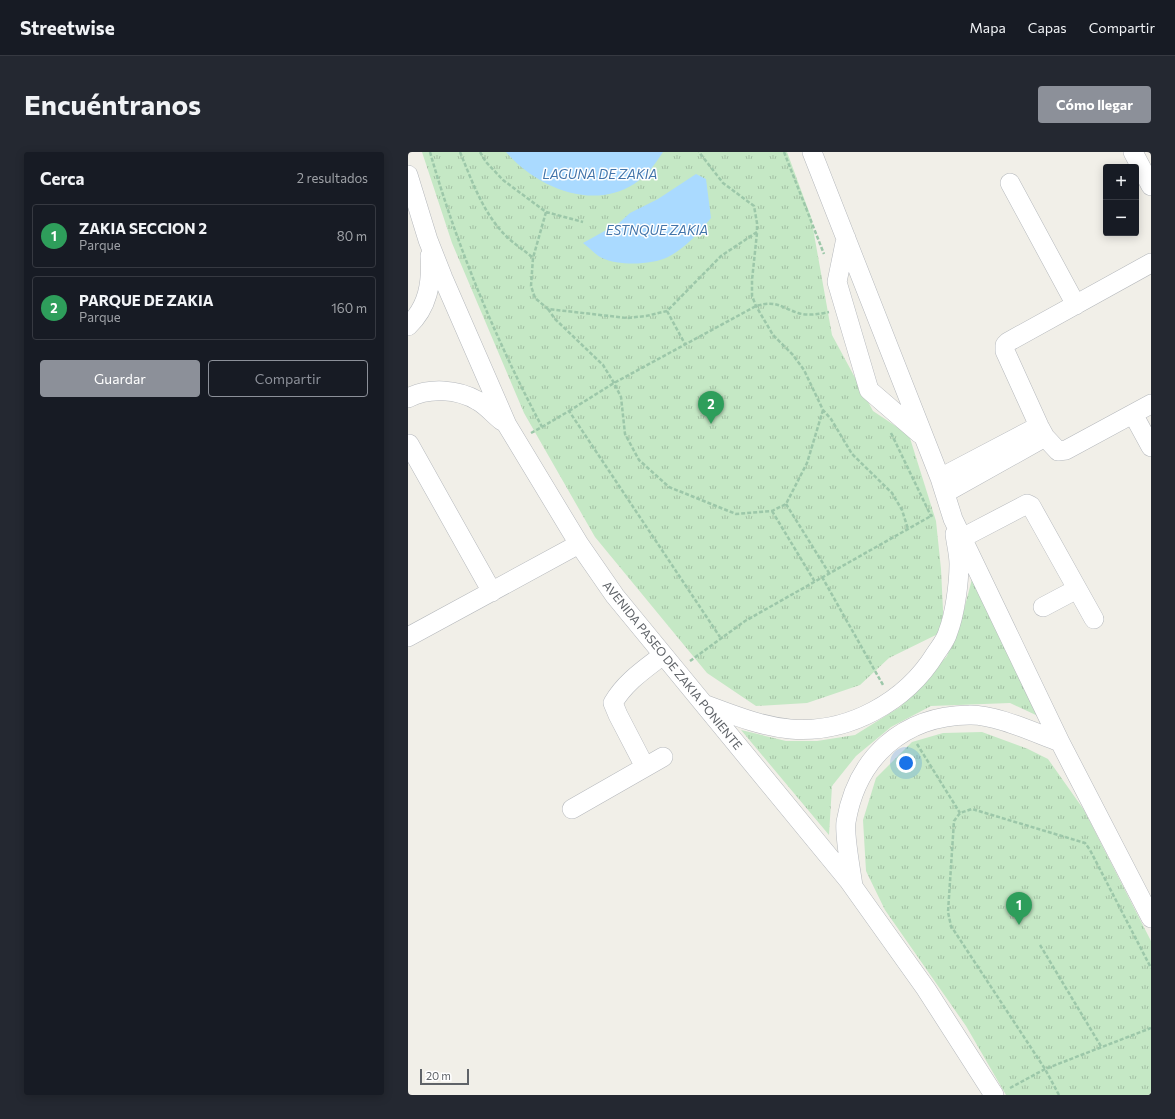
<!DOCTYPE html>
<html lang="es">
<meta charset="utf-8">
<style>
body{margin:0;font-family:Commissioner,sans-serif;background:#242831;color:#f1f3f6}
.controls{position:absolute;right:12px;top:12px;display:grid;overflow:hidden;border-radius:4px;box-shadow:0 2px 10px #0003}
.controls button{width:36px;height:36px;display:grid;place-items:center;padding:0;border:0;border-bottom:1px solid #363941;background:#171b24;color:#f1f3f6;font:20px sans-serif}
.scale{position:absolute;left:12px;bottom:10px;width:49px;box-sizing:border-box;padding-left:4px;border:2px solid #5f6368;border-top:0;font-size:11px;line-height:14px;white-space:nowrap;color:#5f6368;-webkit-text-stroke:3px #fff;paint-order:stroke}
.you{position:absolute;left:498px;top:611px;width:14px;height:14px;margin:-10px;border:3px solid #fff;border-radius:50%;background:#1a73e8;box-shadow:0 0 0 6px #1a73e833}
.badge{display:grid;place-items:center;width:26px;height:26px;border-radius:50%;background:#8c9099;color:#fff;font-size:13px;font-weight:700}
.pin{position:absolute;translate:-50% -33px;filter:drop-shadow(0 1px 2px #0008)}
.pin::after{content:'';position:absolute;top:21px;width:14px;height:12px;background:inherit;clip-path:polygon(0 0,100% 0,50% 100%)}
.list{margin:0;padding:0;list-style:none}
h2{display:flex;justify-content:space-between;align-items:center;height:52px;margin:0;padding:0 16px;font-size:17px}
h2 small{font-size:13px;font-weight:400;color:#9ea1a6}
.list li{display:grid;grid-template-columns:26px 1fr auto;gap:12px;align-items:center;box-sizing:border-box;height:64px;margin:0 8px 8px;padding:0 8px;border:1px solid #363941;border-radius:4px}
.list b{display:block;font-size:15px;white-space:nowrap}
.list p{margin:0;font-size:13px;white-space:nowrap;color:#9ea1a6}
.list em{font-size:13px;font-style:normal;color:#9ea1a6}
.actions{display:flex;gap:8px;padding:12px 16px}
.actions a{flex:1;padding:9px 0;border:1px solid #8c9099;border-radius:4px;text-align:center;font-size:14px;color:#8c9099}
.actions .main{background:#8c9099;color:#fff}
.map{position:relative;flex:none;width:743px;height:943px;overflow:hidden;border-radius:4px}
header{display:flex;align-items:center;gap:24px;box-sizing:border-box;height:56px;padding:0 20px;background:#171b24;border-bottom:1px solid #363941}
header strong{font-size:19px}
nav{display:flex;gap:22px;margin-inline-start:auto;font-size:14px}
.intro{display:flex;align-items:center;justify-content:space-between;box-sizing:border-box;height:96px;padding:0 24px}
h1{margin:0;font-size:28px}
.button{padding:10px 18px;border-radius:4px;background:#8c9099;color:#fff;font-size:14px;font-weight:700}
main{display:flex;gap:24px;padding:0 24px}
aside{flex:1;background:#171b24;border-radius:4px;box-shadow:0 2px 10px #0003}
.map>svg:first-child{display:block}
.park{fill:url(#park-tufts)}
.water{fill:#aadaff}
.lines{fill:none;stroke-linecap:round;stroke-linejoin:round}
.minor-casing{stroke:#b5b8bc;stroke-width:20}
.path{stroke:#9cc7a9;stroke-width:2.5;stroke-dasharray:4 2;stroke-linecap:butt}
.minor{stroke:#fff;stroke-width:19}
.labels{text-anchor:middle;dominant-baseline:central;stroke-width:3;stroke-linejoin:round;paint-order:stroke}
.street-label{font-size:12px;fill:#5f6368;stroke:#fff}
.water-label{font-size:13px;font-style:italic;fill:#4174aa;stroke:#fff}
</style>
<header>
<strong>Streetwise</strong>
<nav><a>Mapa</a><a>Capas</a><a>Compartir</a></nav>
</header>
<div class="intro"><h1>Encuéntranos</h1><a class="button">Cómo llegar</a></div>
<main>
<aside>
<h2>Cerca<small>2 resultados</small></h2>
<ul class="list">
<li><span class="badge" style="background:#2e9e5b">1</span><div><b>ZAKIA SECCION 2</b><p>Parque</p></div><em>80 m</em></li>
<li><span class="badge" style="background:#2e9e5b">2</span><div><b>PARQUE DE ZAKIA</b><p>Parque</p></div><em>160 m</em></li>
</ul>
<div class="actions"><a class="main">Guardar</a><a>Compartir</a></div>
</aside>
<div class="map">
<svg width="743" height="943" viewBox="0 0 743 943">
<defs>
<pattern id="park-tufts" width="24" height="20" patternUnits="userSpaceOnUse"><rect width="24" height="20" fill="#c5e8c5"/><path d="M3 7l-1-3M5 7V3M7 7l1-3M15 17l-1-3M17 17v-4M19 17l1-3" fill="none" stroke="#a3c0a4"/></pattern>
</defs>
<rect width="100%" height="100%" fill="#f1efe8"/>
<path class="park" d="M14,0H379L403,65L424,183L465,259L501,283L528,369L533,417L536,479L481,506L452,533L399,551L348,554L299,521L187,385L116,261L44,91Z
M564,427L630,564L602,551L523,554L483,575L448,604L424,634L421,683L333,578L378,589H409L447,583L492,555L539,504L554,465Z
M574,580L620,597L640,607L676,658L743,789V943H598L558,874L477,758L458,719L455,668L468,626L504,590L535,581Z"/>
<path class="water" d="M98,0H255C247,12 239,24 226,32C184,59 128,35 98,0Z
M288,22L298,27L303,66C291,80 278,96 260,105C244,113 211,114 194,106C187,103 181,95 175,91L211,71L222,61L250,47Z"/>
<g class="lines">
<defs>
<path id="minor" d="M404,0L532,326L545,367L652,590L743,766
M725,0L743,34
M0,23L20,88L35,126L99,273L171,392L207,444L441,729L518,837L586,943
M602,31L668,153
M438,86L429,130L461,238L512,282
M743,111L600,190L597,193V199L631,274L637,285L650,299L658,298L743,252
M0,174C20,155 24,131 22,104
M0,246C21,235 50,237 70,249C79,254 86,263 94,269
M725,262L743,295
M1,292L84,440
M532,326L631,274
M537,341L637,285
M554,386L619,352L623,354L686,467
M635,455L669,437
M0,485L171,392
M298,553C325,563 352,574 382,577C440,582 498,550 528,501C532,495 538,488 540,480C547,462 551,431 551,412C551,402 548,391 547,382
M237,615L210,563L205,551C217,530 237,517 255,503
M164,657L255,605
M445,734C443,719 436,683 438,670C449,605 495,564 561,563C587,562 627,581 652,590"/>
</defs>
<use href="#minor" class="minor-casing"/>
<path class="path" d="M22,0C49,95 88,188 134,275L123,281
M52,0C64,29 75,61 98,84C106,92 116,98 125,106
M72,0L78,10L95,28L138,60L175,70
M376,0L416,102
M138,60L125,106L123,134L127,146L140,157L219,166L238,164L259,159L313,104L349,80V71L346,54L315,31L291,0
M349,81L344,128V144L348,154L365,183L385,203L396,218L415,258L423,267L444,302L484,341L494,358L500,377
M140,157L147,167L195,213L206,231L213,245L217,282L231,308L261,335L328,362L364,359L378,352L399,311L415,258
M259,159L277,192
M161,259L206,231L348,154C369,148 372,155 390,161C399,164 412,162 421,160
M134,275L161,259L312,485
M483,281L523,364L525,363
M378,352L421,421
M364,359L407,430
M414,425L475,533
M282,509L337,469L523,364
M509,592L552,661
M632,793L694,896
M602,936L637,917L743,876
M651,943L637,917L543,774L540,760L546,669L552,661L564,657L677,691L682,698L743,816"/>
<use href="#minor" class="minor"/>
</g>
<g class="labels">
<g class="street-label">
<text transform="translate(265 513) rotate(51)">AVENIDA PASEO DE ZAKIA PONIENTE</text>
</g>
<g class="water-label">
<text x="192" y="22">LAGUNA DE ZAKIA</text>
<text x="249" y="78">ESTNQUE ZAKIA</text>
</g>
</g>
</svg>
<div class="controls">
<button>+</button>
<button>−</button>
</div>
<div class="scale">20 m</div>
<div class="you"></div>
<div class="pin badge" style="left:611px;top:773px;background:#2e9e5b">1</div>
<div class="pin badge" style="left:303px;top:272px;background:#2e9e5b">2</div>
</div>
</main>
